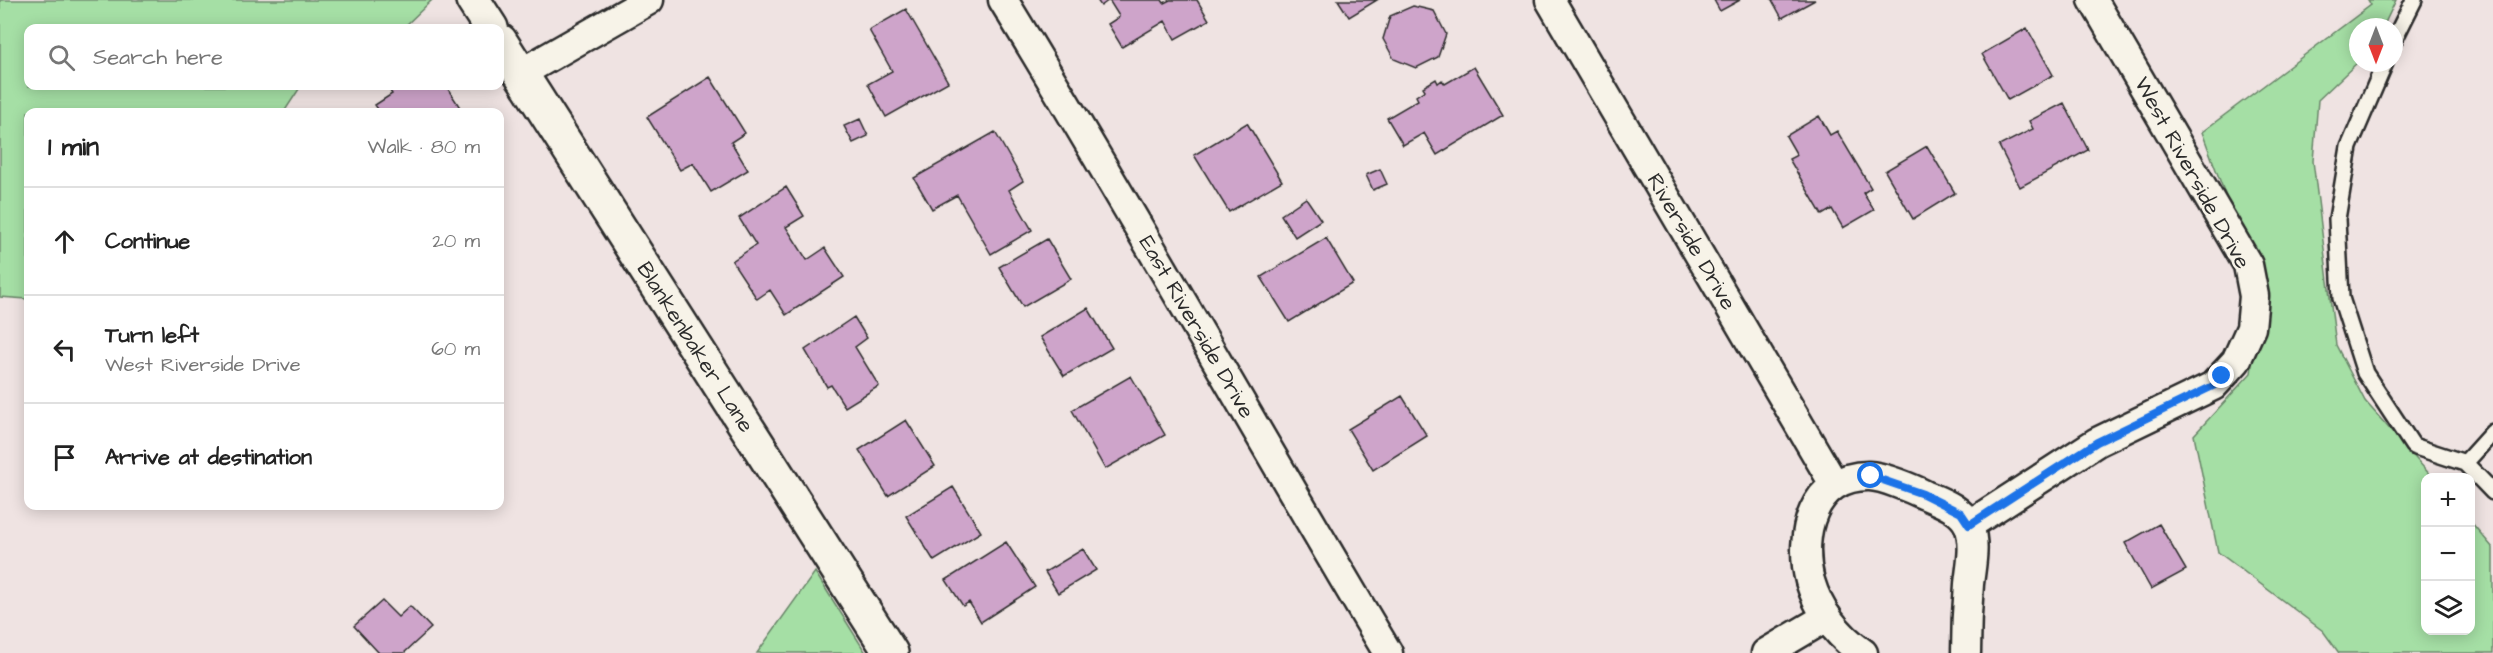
<!DOCTYPE html>
<meta charset="utf-8">
<style>
body{margin:0;font-family:"Architects Daughter",sans-serif;background:#f2f2f2;color:#222}
.controls{position:absolute;right:18px;bottom:18px;display:grid;overflow:hidden;border-radius:12px;box-shadow:0 3px 15px #0003}
.controls button{width:54px;height:54px;display:grid;place-items:center;padding:0;border:0;border-bottom:2px solid #e0e0e0;background:#fff;color:#222;font:30px sans-serif}
.compass{position:absolute;left:2349px;top:18px;width:54px;height:54px;border-radius:50%;background:#fff;box-shadow:0 3px 15px #0003;rotate:180deg}
.stop{position:absolute;width:18px;height:18px;margin:-14px;border:4px solid #1a73e8;border-radius:50%;background:#fff}
.stop.end{background:#1a73e8;border-color:#fff;box-shadow:0 2px 6px #0008}
.list{margin:0;padding:0;list-style:none}
h2{display:flex;justify-content:space-between;align-items:center;height:78px;margin:0;padding:0 24px;font-size:26px}
h2 small{font-size:20px;font-weight:400;color:#767676}
.list li{display:grid;grid-template-columns:39px 1fr auto;gap:18px;align-items:center;box-sizing:border-box;height:108px;padding:0 24px;border-top:2px solid #e0e0e0}
.list b{display:block;font-size:22px;white-space:nowrap}
.list p{margin:0;font-size:20px;white-space:nowrap;color:#767676}
.list em{font-size:20px;font-style:normal;color:#767676}
.icon{flex:none;width:33px;height:33px;fill:none;stroke:currentColor;stroke-width:2;stroke-linecap:round;stroke-linejoin:round}
.map{position:relative;flex:none;width:2493px;height:653px;overflow:hidden}
.search{position:absolute;background:#fff;box-shadow:0 3px 15px #0003;left:24px;top:24px;width:480px;height:66px;display:flex;align-items:center;gap:15px;box-sizing:border-box;padding:0 21px;border-radius:12px;color:#767676;font-size:22px}
.panel{position:absolute;background:#fff;box-shadow:0 3px 15px #0003;left:24px;top:108px;width:480px;height:402px;border-radius:12px}
.map>svg:first-child{display:block}
.green{fill:#a5dfa5;stroke:#688568;stroke-width:1.5}
.building{fill:#cea4ca;stroke:#2b2b2b;stroke-width:1.5}
.lines{fill:none;stroke-linecap:round;stroke-linejoin:round}
.lane-casing{stroke:#2b2b2b;stroke-width:20}
.street-casing{stroke:#2b2b2b;stroke-width:33}
.secondary-casing{stroke:#2b2b2b;stroke-width:38}
.lane{stroke:#f7f3e8;stroke-width:15}
.street{stroke:#f7f3e8;stroke-width:28}
.secondary{stroke:#f7f3e8;stroke-width:33}
.route{stroke:#1a73e8;stroke-width:8}
.labels{text-anchor:middle;dominant-baseline:central;stroke-width:5;stroke-linejoin:round;paint-order:stroke}
.street-label{font-size:22px;fill:#2b2b2b;stroke:#f7f3e8}
</style>
<div class="map">
<svg width="2493" height="653" viewBox="0 0 2493 653">
<rect width="100%" height="100%" fill="#efe3e2"/>
<filter id="ink" filterUnits="userSpaceOnUse"><feTurbulence type="fractalNoise" baseFrequency=".0167" numOctaves="2"/><feDisplacementMap in="SourceGraphic" scale="12" xChannelSelector="R" yChannelSelector="G"/><feConvolveMatrix kernelMatrix="1 2 1 2 8 2 1 2 1" color-interpolation-filters="sRGB"/></filter>
<g filter="url(#ink)">
<path class="green" d="M0,0H432L403,28H28V86H301L284,112H28V304L27,299L0,297Z
M2368,0H2396L2383,27H2358V62L2318,100L2313,161L2336,345L2365,401L2432,477L2426,478V630H2470L2471,522L2493,548V653H2339L2323,631L2218,552L2194,435L2251,373L2262,294L2202,132L2371,5Z
M815,572L866,653H757Z"/>
<path class="building" d="M1097,0H1162L1164,3L1170,0H1197L1209,20L1175,39L1165,21L1122,47L1108,24L1119,17V16L1109,0L1101,6Z
M1338,0H1377L1349,17Z
M1714,0H1740L1720,11Z
M1772,0H1815L1782,18Z
M1413,6L1434,11L1446,34L1438,57L1416,68L1394,59L1383,39L1390,16Z
M906,9L948,82L886,117L868,84L892,71L869,30Z
M2027,28L2053,75L2008,100L1982,54Z
M1474,67L1503,115L1437,155L1424,133L1403,145L1387,118L1418,100L1416,96L1425,90L1423,87L1436,79L1438,83L1442,80L1445,84Z
M710,77L745,133L731,142L748,170L711,192L693,163L680,170L647,117Z
M387,86H446L463,112H380L375,105L392,94Z
M2064,103L2088,150L2020,187L1999,146L2033,129L2029,121Z
M1819,116L1830,135L1837,131L1871,188L1863,193L1874,210L1843,228L1832,209L1822,215L1789,159L1797,155L1786,136Z
M860,119L868,136L853,143L844,126Z
M1247,123L1282,181L1229,212L1194,155Z
M995,132L1023,181L1009,190L1032,230L991,254L957,195L932,209L914,178Z
M1927,146L1955,193L1913,219L1885,171Z
M1380,169L1387,184L1373,190L1366,175Z
M786,187L804,216L786,227L807,260L825,248L844,277L786,315L770,290L757,299L732,261L756,245L739,218Z
M1306,198L1321,220L1295,237L1281,215Z
M1326,238L1353,283L1289,322L1261,277Z
M1047,239L1071,279L1023,307L999,267Z
M1088,308L1112,348L1064,376L1040,337Z
M854,317L867,338L855,347L879,386L845,407L831,385L827,387L805,350Z
M1131,376L1165,435L1105,469L1072,410Z
M1402,396L1427,436L1373,470L1348,429Z
M906,420L935,466L888,496L859,450Z
M953,487L981,532L934,561L906,516Z
M2159,524L2186,570L2151,589L2125,543Z
M1006,542L1035,587L981,622L969,602L963,606L946,580Z
M1083,549L1096,570L1058,593L1045,572Z
M382,601L398,617L410,606L431,628L404,653H379L354,626Z"/>
<g class="lines">
<defs>
<path id="lane" d="M2394,40L2414,0
M2385,63L2349,147L2337,219L2341,298L2365,373L2413,446L2465,463
M2493,432L2465,463L2493,492"/>
<g id="street">
<path id="s1" d="M1003,0C1135,215 1258,436 1388,653"/>
<path id="s2" d="M1550,0L1834,484"/>
<path d="M521,73L649,0"/>
<path d="M1969,525L2097,442L2213,386L2236,361L2251,328L2254,296L2248,265L2093,0"/>
<path d="M1766,653L1827,617"/>
<path d="M1863,653C1838,636 1819,611 1810,581C1798,536 1812,475 1869,476C1882,476 1913,489 1925,495C1941,502 1962,509 1969,526C1976,545 1971,565 1969,584C1967,607 1966,630 1966,653"/>
</g>
<g id="secondary">
<path d="M473,0L491,28"/>
<path id="s3" d="M500,41L891,653"/>
</g>
</defs>
<use href="#lane" class="lane-casing"/>
<use href="#street" class="street-casing"/>
<use href="#secondary" class="secondary-casing"/>
<use href="#lane" class="lane"/>
<use href="#street" class="street"/>
<use href="#secondary" class="secondary"/>
</g>
</g>
<g class="lines" filter="url(#ink)">
<path class="route" d="M1871,476L1923,494L1961,513L1969,525L2097,442L2213,386L2222,376"/>
</g>
<g class="labels">
<g class="street-label">
<text transform="translate(2192 173) rotate(61)">West Riverside Drive</text>
<text stroke="none"><textPath href="#s2" startOffset="280">Riverside Drive</textPath></text>
<text stroke="none"><textPath href="#s1" startOffset="380">East Riverside Drive</textPath></text>
<text stroke="none"><textPath href="#s3" startOffset="363">Blankenbaker Lane</textPath></text>
</g>
</g>
</svg>
<div class="controls">
<button>+</button>
<button>−</button>
<button><svg class="icon" aria-label="layers" viewBox="0 0 24 24"><path d="M12 4l9 5-9 5-9-5zM3 14l9 5 9-5"/></svg></button>
</div>
<svg class="compass" viewBox="-18 -18 36 36"><path d="M0-13l5 13h-10z" fill="#e53935"/><path d="M0 13l5-13h-10z" fill="#767676"/></svg>
<div class="stop" style="left:1871px;top:476px"></div>
<div class="stop end" style="left:2222px;top:376px"></div>
<div class="search"><svg class="icon" aria-label="search" viewBox="0 0 24 24"><circle cx="10" cy="10" r="6"/><path d="M15 15l6 6"/></svg>Search here</div>
<section class="panel">
<h2>1 min<small>Walk · 80 m</small></h2>
<ul class="list">
<li><svg class="icon" aria-label="ahead" viewBox="0 0 24 24"><path d="M12 20V5M6 11l6-6 6 6"/></svg><div><b>Continue</b></div><em>20 m</em></li>
<li><svg class="icon" aria-label="left" viewBox="0 0 24 24"><path d="M17 20v-9H6M10 6l-5 5 5 5"/></svg><div><b>Turn left</b><p>West Riverside Drive</p></div><em>60 m</em></li>
<li><svg class="icon" aria-label="arrive" viewBox="0 0 24 24"><path d="M6 21V4h12l-3 4 3 4H6"/></svg><div><b>Arrive at destination</b></div></li>
</ul>
</section>
</div>
